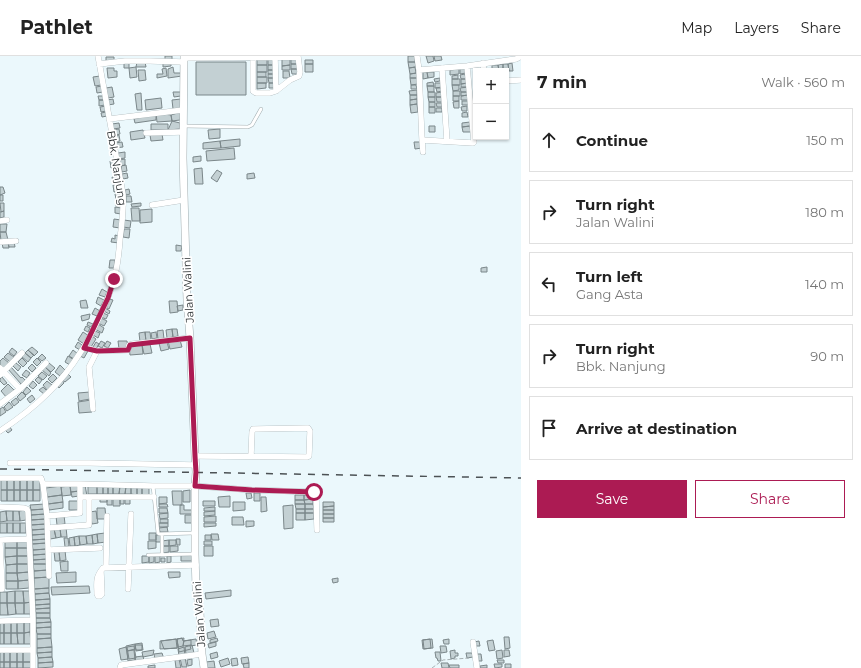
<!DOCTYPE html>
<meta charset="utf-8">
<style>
body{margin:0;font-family:Montserrat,sans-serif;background:#f2f2f2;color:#222}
.controls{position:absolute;right:12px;top:12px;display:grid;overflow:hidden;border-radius:0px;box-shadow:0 1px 3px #0004}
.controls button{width:36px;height:36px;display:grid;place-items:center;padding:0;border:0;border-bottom:1px solid #e0e0e0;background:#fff;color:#222;font:20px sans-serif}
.stop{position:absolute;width:12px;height:12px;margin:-9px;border:3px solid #ac1b53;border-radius:50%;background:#fff}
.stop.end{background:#ac1b53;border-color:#fff;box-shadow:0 1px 4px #0008}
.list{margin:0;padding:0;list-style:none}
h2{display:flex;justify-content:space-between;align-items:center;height:52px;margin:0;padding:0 16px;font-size:17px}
h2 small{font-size:13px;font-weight:400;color:#767676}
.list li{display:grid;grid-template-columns:26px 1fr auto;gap:12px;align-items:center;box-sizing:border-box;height:64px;margin:0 8px 8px;padding:0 8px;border:1px solid #e0e0e0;border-radius:0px}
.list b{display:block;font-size:15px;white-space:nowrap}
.list p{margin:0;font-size:13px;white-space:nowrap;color:#767676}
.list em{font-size:13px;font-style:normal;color:#767676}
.actions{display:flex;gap:8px;padding:12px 16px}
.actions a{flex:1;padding:9px 0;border:1px solid #ac1b53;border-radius:0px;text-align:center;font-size:14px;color:#ac1b53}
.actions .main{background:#ac1b53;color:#fff}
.icon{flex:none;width:22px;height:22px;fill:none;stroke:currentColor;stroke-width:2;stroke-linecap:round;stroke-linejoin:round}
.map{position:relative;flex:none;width:521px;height:612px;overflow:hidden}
header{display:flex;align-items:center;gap:24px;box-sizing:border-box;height:56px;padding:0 20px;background:#fff;border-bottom:1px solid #e0e0e0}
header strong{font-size:19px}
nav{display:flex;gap:22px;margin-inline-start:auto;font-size:14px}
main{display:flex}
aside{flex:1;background:#fff}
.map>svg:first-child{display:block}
.building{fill:#c3d0d3;stroke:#7b878a}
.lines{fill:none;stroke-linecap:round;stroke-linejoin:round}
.service-casing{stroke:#a0acaf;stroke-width:4}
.minor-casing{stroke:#a0acaf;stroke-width:6}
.tertiary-casing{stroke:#a0acaf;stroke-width:8}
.path{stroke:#a7b1b4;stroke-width:1;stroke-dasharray:4 2;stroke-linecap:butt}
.service{stroke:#fff;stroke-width:3}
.minor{stroke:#fff;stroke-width:5.5}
.tertiary{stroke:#fff;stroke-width:7}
.rail{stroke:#4c5255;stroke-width:1.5;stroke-dasharray:7 7;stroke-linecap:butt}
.route{stroke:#ac1b53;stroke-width:5}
.labels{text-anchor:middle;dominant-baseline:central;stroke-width:3.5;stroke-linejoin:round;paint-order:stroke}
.street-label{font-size:11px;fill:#292e30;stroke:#fff}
</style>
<header>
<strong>Pathlet</strong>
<nav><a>Map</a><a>Layers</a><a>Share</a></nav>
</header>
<main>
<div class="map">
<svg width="521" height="612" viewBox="0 0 521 612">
<rect width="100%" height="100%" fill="#ebf8fc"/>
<path class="building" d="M165,0H172V4H165Z
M408,0H415V6H408Z
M426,0H433L434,5L428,7Z
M434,0H441L442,4L435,5Z
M106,1H114V4L106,5Z
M290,2V9L282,10V3Z
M257,3H267V9H257Z
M268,3H274V9H268Z
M291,3H298V8H291Z
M305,4H313V8H305Z
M137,6H145L146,11H136Z
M196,6H246V39H196Z
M408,6H415L416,11L409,12Z
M124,7H129V12H124Z
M163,7L171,8V10L163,11Z
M512,7L513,15H509L508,8Z
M291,8H298V13H291Z
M305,8H313V16H305Z
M503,8H508L509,15H503Z
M503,8V15H499L498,9Z
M257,9H267V16H257Z
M268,9H275V14H268Z
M290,9V14H282V10Z
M492,9H498L499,15H492Z
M136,11L137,21L130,22L129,12Z
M173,11L174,17H180L182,20L168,22V13Z
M415,11L416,17L410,18L409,12Z
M107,12H114V15H117V21L108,22Z
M166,12L167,20L157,22V18H163L162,13Z
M460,12H466V17L460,18Z
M291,13H298V18H292Z
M459,13V18L450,19V14Z
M138,14H145L146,24L139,25Z
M268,14H274V18H268Z
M283,15H289L290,22H283Z
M257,16H266V21H257Z
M423,16H427L428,22L423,23Z
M427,16H434V21L428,22Z
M417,17V22H410V18Z
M268,18H274L275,22H268Z
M465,18L466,23H461L460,19Z
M458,19V23H452V20Z
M100,20L101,29L95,30L93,21Z
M257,21H267V27H257Z
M268,22H275V27H269Z
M410,22H418V28L411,29Z
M440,22V25L435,26L434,23Z
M452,23H460V29H452Z
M461,23H467L468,27L461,28Z
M433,26L434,30H427V27Z
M257,27H266V32L257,33Z
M269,27H275V32H269Z
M435,27H442V31L435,32Z
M467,27V31H461V28Z
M411,29H416L417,33H411Z
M452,29H459V34L453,35Z
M102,30L103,36L97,37L96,31Z
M427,30H434V36H428Z
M112,31L114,41L108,42L106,32Z
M468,31V36H461L460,32Z
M436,32H441L442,35L437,36Z
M417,34V39H410L409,35Z
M453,35H460V40H453Z
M173,36H181V40L174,41Z
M428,36H435V41H428Z
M442,36L443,41H436V37Z
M461,36H467L468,39L461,40Z
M141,37L142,54H137L135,38Z
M410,39H417V43L410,44Z
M468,39L469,44H461V40Z
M98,40H104V44H99Z
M453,40H459V45H453Z
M428,41H435V46H429Z
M436,41H442V46H437Z
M161,42L162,52L146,54L145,44Z
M113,43L114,48L108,49L107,44Z
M181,43L182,52L173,53L172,44Z
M417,43V48L410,49V44Z
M99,44H104L105,49L99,50Z
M459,45V52H454L453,46Z
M462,45H469V49H462Z
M429,46H435V51H429Z
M436,47H442V51H437Z
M417,48L418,56L411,57L410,49Z
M106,50V55L101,56L100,51Z
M467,50V55H462L461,51Z
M429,51H435V57H429Z
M436,52H442V56H436Z
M106,56L107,60L102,61L101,57Z
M181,56L180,64L172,65L171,59Z
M467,56L468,61H462V57Z
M156,57V64L135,67L134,63Z
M156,57L171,59L172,65L157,66Z
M172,65L180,67V73L168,74Z
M470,66V70L462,71V67Z
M119,67L120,72L113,73L112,68Z
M151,68H168V74H151Z
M429,70H435V76H429Z
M470,70L471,76H463L462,71Z
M119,73L120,78L113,80L112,74Z
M220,73V82L209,83L208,74Z
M143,74L145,82L131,84L130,76Z
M162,78L163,84L151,85L150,79Z
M119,79L120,85L114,86L113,80Z
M240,83V90L221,92L220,85Z
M220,85L221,92L203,93V87Z
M122,86L123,91L115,92V87Z
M414,86H421L422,92L415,93Z
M234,92L235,103L207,105L206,95Z
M125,96V102L119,103L118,97Z
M201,100V105L193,106V101Z
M125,103V109L120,110L119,104Z
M115,104L116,112H111L110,105Z
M126,109L127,115L122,116L121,110Z
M202,112L203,128H195L194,113Z
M217,114L222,117L217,126L211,122Z
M127,117L128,122L123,123L122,118Z
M254,117L255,122L247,123V118Z
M118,120L119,125L113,126L112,121Z
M113,129H120L121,135L114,136Z
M0,131H3L5,137L0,139Z
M129,133L130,138L126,139L125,134Z
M115,138H121V142L116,143Z
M0,139H3V145H0Z
M126,140H131L132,146H126Z
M116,144H122V150H116Z
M0,147H4V155L1,156Z
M141,147V150L132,151L131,148Z
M115,151L121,152V158L115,157Z
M131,152H139L140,165H132Z
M152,153V166L140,167V154Z
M4,155V161L0,162V156Z
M114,163L121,164L120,172L113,171Z
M124,164L131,165L130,172L123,171Z
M0,168H7L6,176H0Z
M124,173H130L129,182L123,181Z
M0,176H6L8,184L1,185Z
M115,179L119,180V187L111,186L112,182L115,183Z
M14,185L15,191H9L8,186Z
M8,186L9,192H3L2,187Z
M176,189L182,190L181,195H176Z
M110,204H115L114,212H109Z
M487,211V216H481V212Z
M102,233L107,236L105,241L99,239Z
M98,241L104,244L101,250L96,247Z
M109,243L113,244L109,253L105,251Z
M86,244L88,252H81L80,245Z
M169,245H177L178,256L170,257Z
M183,249V254L178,255L177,250Z
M95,252L100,255L97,260L92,258Z
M105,252L110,255L109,258L104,255Z
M103,257L108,259L106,263L101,261Z
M90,258L89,263L82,265L81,260Z
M101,262L107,265L104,270L98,267Z
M88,266L93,268L91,271L87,269Z
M98,268L104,272L102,277L95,273Z
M86,270L90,272L88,276L84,274Z
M172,273H177L178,280L173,281Z
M172,273L173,281L167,282L166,274Z
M163,274L164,283H158L157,275Z
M95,275L100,277L98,282L93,279Z
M83,276L89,280L84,288L78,284Z
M145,276H150L151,284L146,285Z
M145,276L146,286H140L139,277Z
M156,276L157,282L152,283L151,277Z
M92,280L96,283L91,291L87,289Z
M180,284L182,291L170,293L168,285Z
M101,285L105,287L102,292L98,290Z
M107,285L111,287L108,292L104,290Z
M118,285H127L128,292L119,293Z
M78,286L82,289L80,294L75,291Z
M96,286L99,288L96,293L93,291Z
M167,286L169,293L161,295L159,287Z
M150,288L152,297L144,298L142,289Z
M142,289L143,298L130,299L129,290Z
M32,291L38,296L34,300L28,294Z
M12,292L17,296L14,300L9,296Z
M84,293L88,295L84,302L80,300Z
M28,294L34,299L31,302L25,297Z
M73,294L78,298L74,303L69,300Z
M8,297L14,301L10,306L4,301Z
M25,297L31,302L28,306L22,301Z
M42,298L46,302L42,305L38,302Z
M68,300L74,304L70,309L65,306Z
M3,302L9,307L4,313L0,309V305Z
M22,302L27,307L23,311L18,306Z
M37,302L41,306L37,310L33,306Z
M16,307L21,311L18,315L13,310Z
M49,307L55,312L51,316L45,311Z
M32,308L36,312L32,316L28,312Z
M60,309L65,314L60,320L55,316Z
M11,311L21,322L22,321L25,324L21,328L8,313Z
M45,311L51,317L49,320L42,314Z
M26,314L30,317L27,322L22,319Z
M42,316L47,320L43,324L38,320Z
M67,317L71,321L65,326L61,323Z
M53,318L57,322L52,327L48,323Z
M2,321L7,327L4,329L0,325V323Z
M38,321L42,324L39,328L35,324Z
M61,323L64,327L59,332L56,328Z
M33,325L37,329L33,333L29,330Z
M47,325L52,329L47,334L43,329Z
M8,328L15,335L7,342L1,335Z
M27,331L31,335L26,339L23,336Z
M43,331L47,335L44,338L39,334Z
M22,336L26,340L20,345L17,341Z
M90,336V343L79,345L78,337Z
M32,339L35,343L30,347L27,343Z
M16,342L19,346L14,350L11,346Z
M91,344L92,356L79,357L78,346Z
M9,346L13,351L7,355L4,351Z
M3,351L6,356L0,360V353Z
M9,370L12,374L8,377L4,373Z
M1,422H7V434H1Z
M7,422H14V434H7Z
M14,422H20V434H14Z
M20,422H27V434H20Z
M27,422H33V434H27Z
M33,422H40V434H33Z
M78,429L79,435L71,436L70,430Z
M85,429L87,440H83L82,430Z
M61,430L62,439L47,441L46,432Z
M70,430L71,439L62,440L61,431Z
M88,430H97V438H88Z
M97,430H103V438H97Z
M103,430H108V438H103Z
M108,430H113V438H108Z
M113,430H120L119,438H113Z
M120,430H126L125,438H119Z
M126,430H131V438H125Z
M131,430H137V439L131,438Z
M137,430H142V439H137Z
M142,430L149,431V439H142Z
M1,434H7V445H1Z
M7,434H14V445H7Z
M14,434H20V445H14Z
M20,434H27V445H20Z
M27,434H33V445H27Z
M33,434H40V445H33Z
M190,434V446H183V435Z
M79,435V440L72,441L71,436Z
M172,435H182V449H173Z
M246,437H251L252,442L247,443Z
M254,437H260V445H254Z
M62,439L63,446L48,448L47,441Z
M295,439H304V444H295Z
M304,439H313V443L304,444Z
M230,440V451H219L218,441Z
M107,441H112V449H107Z
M120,441V450H113V442Z
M124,441V448H120V442Z
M130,441V448H125V442Z
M159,441H167V447L159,448Z
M261,441H266L267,455L261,456Z
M100,442H107V446H100Z
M313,443V448H305L304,444Z
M295,444H304L305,448H295Z
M69,445H78V454H69Z
M203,445H215V450H203Z
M63,446V452L49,454L48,448Z
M233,446H245V454L233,455Z
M323,446H334V450L323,451Z
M45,448V453L31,454L30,449Z
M159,448H167L168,451H159Z
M295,448H305V453H296Z
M305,448H313L314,453H305Z
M180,449H184V454H192V458H180Z
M293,449V472L284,473L283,450Z
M334,450V454H323V451Z
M215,451V455H204V452Z
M97,452H105L106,463H97Z
M159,452H167L168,457H159Z
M45,453L46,458L31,459V454Z
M296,453H305V457H296Z
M305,453H314V457H305Z
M26,454V464L20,465L19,455Z
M323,454H334V458H323Z
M6,455H13V465H7Z
M6,455L7,465L0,466V456Z
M13,455H19L20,465H13Z
M96,455L98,467L92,468L90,456Z
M215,455V459L204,460V456Z
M168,457V462L160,463L159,458Z
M296,457H305V464H296Z
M305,457H314V463L305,464Z
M46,458V463L31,464V459Z
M323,458H334V462H323Z
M64,459L65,468L57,469L56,460Z
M185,459H192V467H185Z
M216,460V466H204V461Z
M232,461H243L244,469H232Z
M323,462H334V466H323Z
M46,463V468L31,469V464Z
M160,463H168V467H160Z
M246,465H254V470L246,471Z
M0,467H7V477H0Z
M7,467H13V477H7Z
M13,467H20V477H13Z
M20,467H26V477H20Z
M159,467H168V471H159Z
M204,467H216V470L204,471Z
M46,468V473L32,474L31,469Z
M66,471L67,481H61L60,472Z
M167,471L168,476H160L159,472Z
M60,472L61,481L56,482L54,473Z
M46,473L47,478L32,479V474Z
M49,473H54L56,482L50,483Z
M105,477L106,486L98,487L97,478Z
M149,477H156V484H149Z
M47,478V483L32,484V479Z
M97,478L98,487L93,488L92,479Z
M211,478H218L219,484H212Z
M92,479L93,488H87L86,480Z
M156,479H162V486H156Z
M205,479H211V484H205Z
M79,480H86L87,488L80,489Z
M79,480L80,489L75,490L74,481Z
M74,481L75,490H70L69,482Z
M64,482H68L69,490L65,491Z
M47,483V487L32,488V484Z
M176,483H180V489H177Z
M5,484H17V492H5Z
M17,484H28V492H17Z
M169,484H176V489L169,490Z
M169,484V490H163L162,485Z
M148,485H156V492L148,493Z
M204,485H212V489H204Z
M47,487V493L33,494L32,488Z
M163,490H169V496L163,497Z
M170,490H178V495L170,496Z
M204,490H213V500H204Z
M5,492H17V500L5,501Z
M17,492H28V500H17Z
M47,493L48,498L33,499V494Z
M65,494L66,504L60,505L59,495Z
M54,495H59L60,505H55Z
M48,498V503L33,504V499Z
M154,499V506L149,507V500Z
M155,499H160V506L155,507Z
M181,499H192V505H181Z
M17,500V508L6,509L5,501Z
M17,500H28L29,508H17Z
M142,500H149V506L142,507Z
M167,500H171V506L167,507Z
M161,502H165V506H161Z
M48,503V508H33V504Z
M68,505V515H61L60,506Z
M17,508V517H6V509Z
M17,508H29V516L17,517Z
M33,508H48V514L34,515Z
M48,514L49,521L34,522V515Z
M29,516V524L18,525L17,517Z
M76,516V526L57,527L56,517Z
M168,516H180V521L169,522Z
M6,517H17L18,525H6Z
M49,521V532L34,533V522Z
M338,522V526L333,527L332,523Z
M29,524V532L18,533V525Z
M6,525H18V533H6Z
M89,530L90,537L52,539L51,531Z
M49,532V537L35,538L34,533Z
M231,534V540L206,543L205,537Z
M15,535V547H7V536Z
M15,535H23L24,547H15Z
M23,535H32V546L24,547Z
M0,536H7V547H0Z
M49,537L50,543L35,544V538Z
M50,543V548L35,549V544Z
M32,546V558H24V547Z
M0,547H7L8,559H0Z
M7,547H15L16,558L8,559Z
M15,547H24V558H16Z
M50,548V552L35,553V549Z
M50,552V557H36L35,553Z
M36,557H50V562H36Z
M36,562H50L51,566L36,567Z
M218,563L219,570L211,571L210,564Z
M11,565H17V577H11Z
M11,565V577H4V566Z
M17,565H24V577H17Z
M24,565H30V576L24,577Z
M0,566H4V577H0Z
M51,566V571L36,572V567Z
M51,571V578H37L36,572Z
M214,575L216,581L208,583L207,577Z
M30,576L31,588H24V577Z
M0,577H4V588H0Z
M4,577H11V588H4Z
M11,577H17L18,588H11Z
M17,577H24V588H18Z
M37,578H51V582L37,583Z
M504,581H509L510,592L505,593Z
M51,582L52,591L37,592V583Z
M182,582L183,585L196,583L197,589L190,590L191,593L179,596L177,583Z
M184,582L183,590L178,591L177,583Z
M217,582L218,585L210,587V584Z
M176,583L177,592L164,593L161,585Z
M177,583L178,592L160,593V585Z
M430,583L431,592L424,593L423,584Z
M432,583L433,592L423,593L422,584Z
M449,583V588H444L443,584Z
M191,584V589L183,590L184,585Z
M493,584L495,594L489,595L487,585Z
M479,585L480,590H475L474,586Z
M216,586V590L209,592L208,588Z
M142,587L143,594H136L135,588Z
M135,588V593L127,595L126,590Z
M135,589H142V594L136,595Z
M192,589L194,597L186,598L185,591Z
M134,590L136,602L129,603L127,591Z
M440,590H446L447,596L441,597Z
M52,591V596L37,597V592Z
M126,591L128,603L121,604L119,593Z
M184,591L185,600H179L178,593Z
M17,594H23V606H17Z
M17,594V606H10V595Z
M23,594H32V606H23Z
M134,594L135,604L128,605L127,595Z
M154,594L153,599L143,601L142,596Z
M455,594V597H458V600H455V602L451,603L450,595Z
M502,594L503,602L497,603L496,595Z
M504,594H509L510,600L504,601Z
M0,595H4V606H0Z
M4,595H10V606H4Z
M52,596V601L38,602L37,597Z
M217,596L218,601L211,603L210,598Z
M435,596H440L441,605H438L437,602H436Z
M162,597L164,603L155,604L154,598Z
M466,597H472L473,601L467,602Z
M476,598H481L482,605H477Z
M143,600L144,605L136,607L135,601Z
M52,601L53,606L38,607V602Z
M248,601L249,607L242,608L241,602Z
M180,602H185L187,611H182Z
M228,602L230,608L221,611L219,605Z
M237,602L238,609L232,610L231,603Z
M179,603L181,612H176L175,604Z
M192,603V609L188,610L187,604Z
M497,604H504V607H498Z
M214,605L215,612H207L206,606Z
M0,606H4V612H0Z
M4,606H10V612H4Z
M10,606H17V612H10Z
M17,606H23V612H17Z
M23,606H32V612H23Z
M53,606V611L38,612V607Z
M249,607V612H244L243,608Z
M441,607H448L449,612H442Z
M494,608H502V611L495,612Z
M505,608H511V612H505Z
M155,609V612H148V610Z
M449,609H459V612H450Z
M487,609V612H480V610Z"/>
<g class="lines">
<defs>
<path id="service" d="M184,70L248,71L252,69L261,53
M153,430L158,477L159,478L194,477
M162,478V498
M148,499L194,498"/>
<path id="minor" d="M253,0V35L256,37H270L276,35L290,24L299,20L300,16L298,0
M275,0L276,35
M417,0L419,14L422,84L423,96
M184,2L298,1
M483,7L484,15
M99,8L125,5H150L184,6
M442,12L447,85
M419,14L467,10L516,3L520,1V0
M506,25L521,24
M109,63L183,54
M146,77L183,76
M422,84L473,87L474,86L467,10
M152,149L184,144
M0,165L7,164
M0,186L16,185
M84,291L97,295L128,294L129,289L132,288L190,282
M0,312L20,333
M0,319L22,297
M0,348L20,333L46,307
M93,353L89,311L97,295
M0,375C31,355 61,328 80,297C88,286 93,274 99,262C105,249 111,236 114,222C118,210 119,196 120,183C122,168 124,153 123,138L98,0
M195,400L307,401L309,400L310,375L308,372L253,373L252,376L251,400
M10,407H90L196,409
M0,422H41L43,428L47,460L49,520
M43,428H80L153,430H195L252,434L314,436L316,438L317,474
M80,428V441
M0,451L24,452L27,453L28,456L33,564V612
M47,460L80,457V441H154
M48,472L89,469V441
M0,484L29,483
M0,486L2,531V533H0
M48,494L100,492
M106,511L107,460
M101,515L102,538L100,540H98L97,538C97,526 95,522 103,512L196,509
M128,533L131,458
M0,565L33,564
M473,586L477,612
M0,594H33
M120,612L121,609L202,598"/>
<path id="tertiary" d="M184,0L183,102L187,244L190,282L195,400L196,416L195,430V498L196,532L200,556L202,598L204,612"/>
</defs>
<use href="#service" class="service-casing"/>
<use href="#minor" class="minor-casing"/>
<use href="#tertiary" class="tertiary-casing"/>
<path class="path" d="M432,612L443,604L469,602"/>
<use href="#service" class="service"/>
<use href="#minor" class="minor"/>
<use href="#tertiary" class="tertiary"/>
<path class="rail" d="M0,413L521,422"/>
</g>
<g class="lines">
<path class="route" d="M114,223L108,242L84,292L97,295L128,294L130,289L190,282L195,400L196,416L195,430L252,434L314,436"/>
</g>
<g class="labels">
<g class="street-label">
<text transform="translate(117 112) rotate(81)">Bbk. Nanjung</text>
<text transform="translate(188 234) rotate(-93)">Jalan Walini</text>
<text transform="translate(199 558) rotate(-94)">Jalan Walini</text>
</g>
</g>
</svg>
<div class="controls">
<button>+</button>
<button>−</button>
</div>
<div class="stop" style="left:314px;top:436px"></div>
<div class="stop end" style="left:114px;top:223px"></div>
</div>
<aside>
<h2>7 min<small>Walk · 560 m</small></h2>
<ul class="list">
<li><svg class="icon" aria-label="ahead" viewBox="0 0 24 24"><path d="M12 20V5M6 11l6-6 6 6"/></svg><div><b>Continue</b></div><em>150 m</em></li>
<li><svg class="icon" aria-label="right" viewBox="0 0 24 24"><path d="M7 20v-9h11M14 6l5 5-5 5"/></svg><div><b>Turn right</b><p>Jalan Walini</p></div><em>180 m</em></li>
<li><svg class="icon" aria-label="left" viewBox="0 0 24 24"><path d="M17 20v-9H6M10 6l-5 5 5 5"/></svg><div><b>Turn left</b><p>Gang Asta</p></div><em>140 m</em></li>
<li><svg class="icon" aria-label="right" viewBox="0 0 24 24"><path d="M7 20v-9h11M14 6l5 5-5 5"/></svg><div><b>Turn right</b><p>Bbk. Nanjung</p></div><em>90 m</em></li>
<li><svg class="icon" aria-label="arrive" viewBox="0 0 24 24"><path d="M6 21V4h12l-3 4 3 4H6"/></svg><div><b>Arrive at destination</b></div></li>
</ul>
<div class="actions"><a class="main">Save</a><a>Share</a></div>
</aside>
</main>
